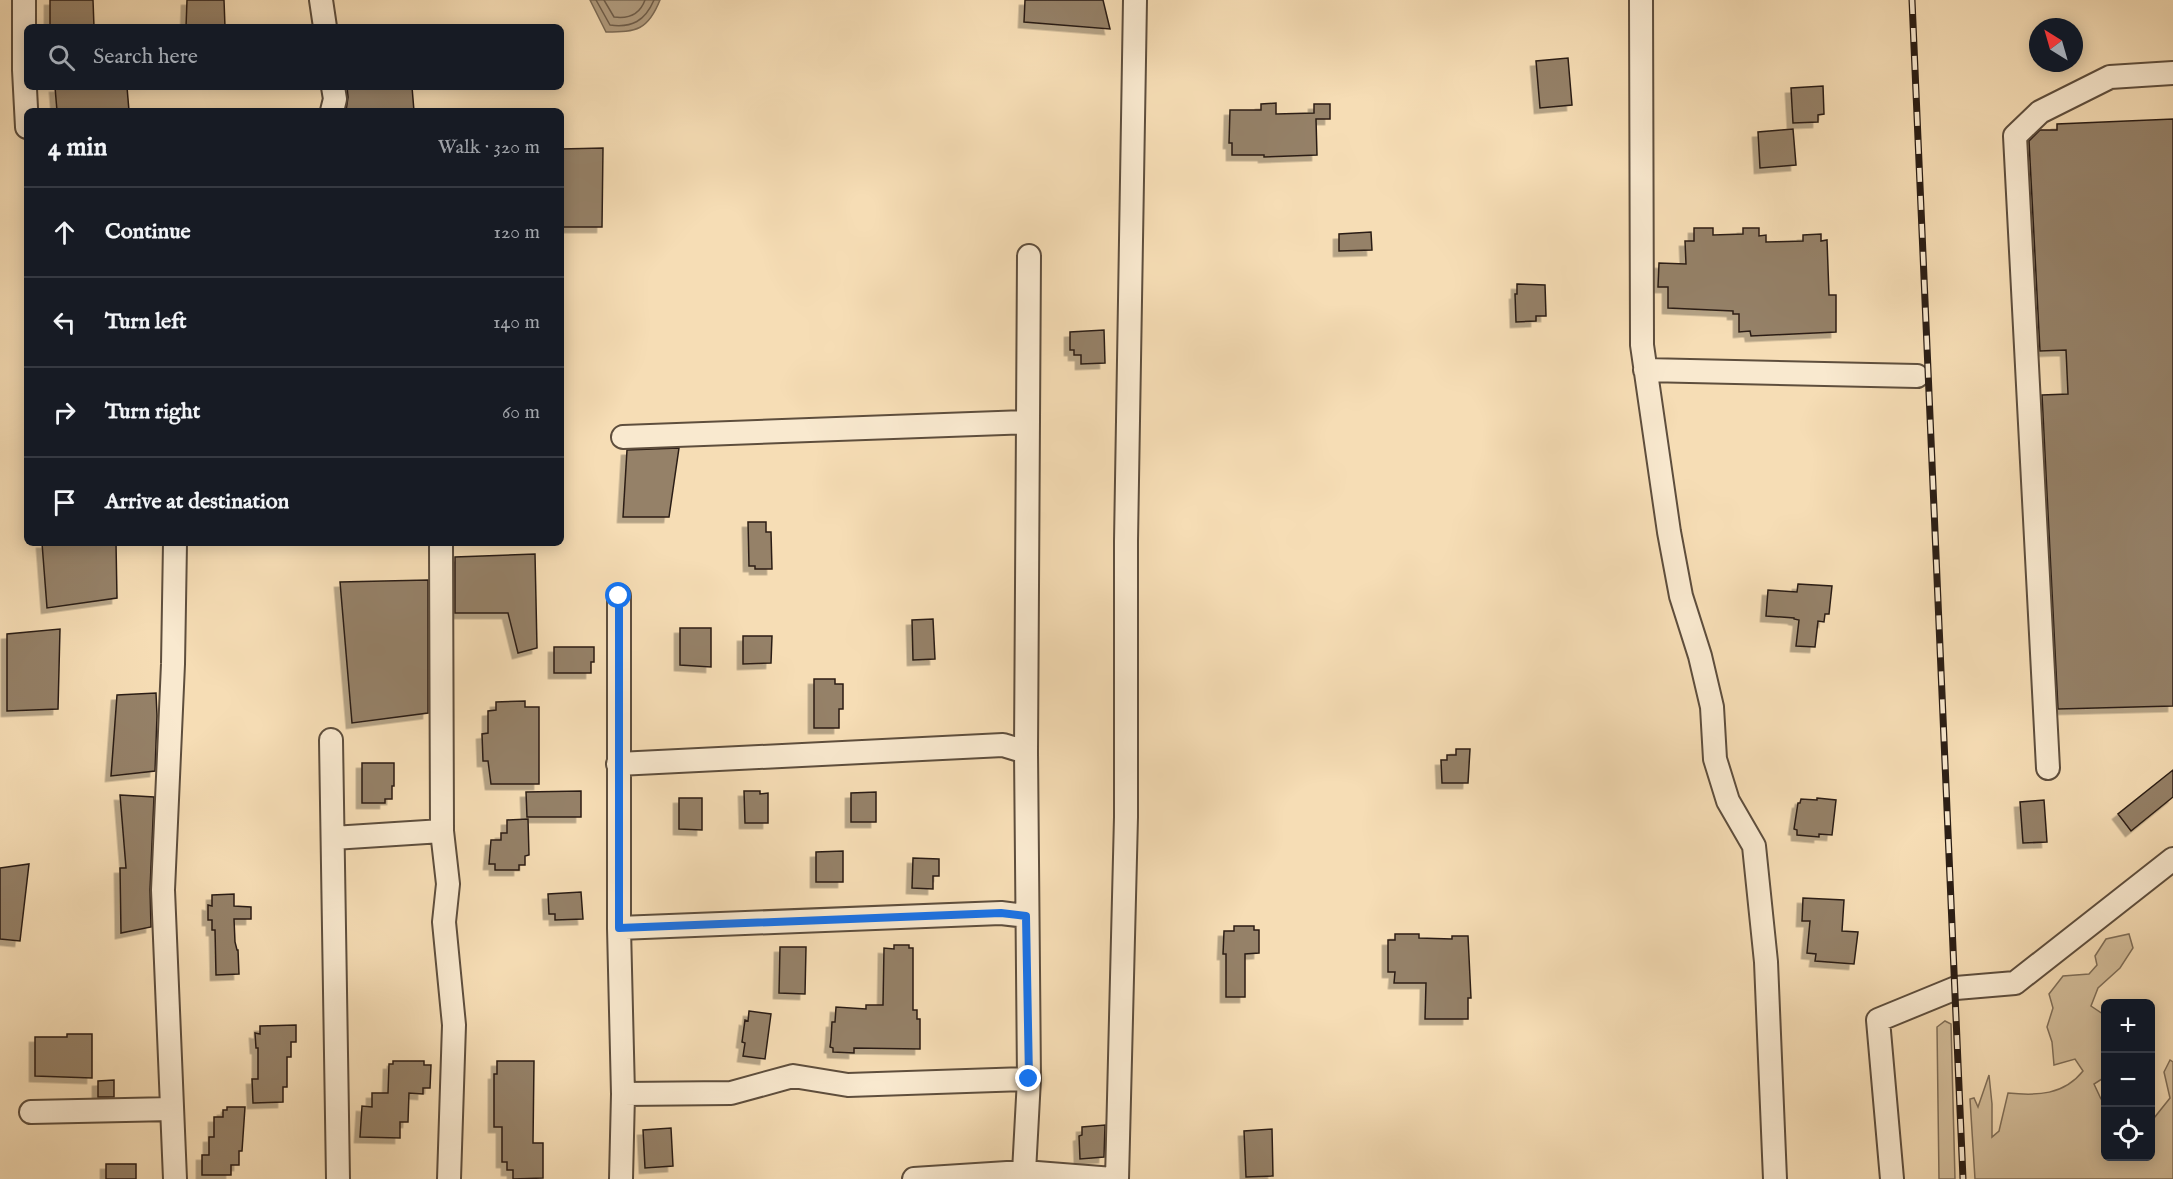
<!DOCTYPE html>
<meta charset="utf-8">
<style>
body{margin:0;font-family:"IM FELL English",serif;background:#20242c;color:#f1f3f6}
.controls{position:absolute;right:18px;bottom:18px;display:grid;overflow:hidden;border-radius:9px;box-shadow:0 3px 15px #0003}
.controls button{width:54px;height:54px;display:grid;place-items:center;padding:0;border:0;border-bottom:2px solid #363941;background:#171b24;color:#f1f3f6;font:30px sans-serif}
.compass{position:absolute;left:2029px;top:18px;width:54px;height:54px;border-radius:50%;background:#171b24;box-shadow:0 3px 15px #0003;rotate:323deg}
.stop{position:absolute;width:18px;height:18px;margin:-14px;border:4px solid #1a73e8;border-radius:50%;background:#fff}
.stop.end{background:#1a73e8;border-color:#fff;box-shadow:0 2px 6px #0008}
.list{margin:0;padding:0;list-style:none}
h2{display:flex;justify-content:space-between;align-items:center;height:78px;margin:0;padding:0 24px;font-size:26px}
h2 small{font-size:20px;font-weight:400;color:#9ea1a6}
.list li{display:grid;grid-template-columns:39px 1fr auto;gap:18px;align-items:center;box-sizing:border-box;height:90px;padding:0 24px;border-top:2px solid #363941}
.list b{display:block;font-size:22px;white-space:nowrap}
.list em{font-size:20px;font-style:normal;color:#9ea1a6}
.icon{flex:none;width:33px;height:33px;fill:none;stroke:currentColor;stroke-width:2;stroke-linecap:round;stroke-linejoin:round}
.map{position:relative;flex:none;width:2173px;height:1179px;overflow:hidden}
.search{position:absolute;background:#171b24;box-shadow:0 3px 15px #0003;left:24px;top:24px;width:540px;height:66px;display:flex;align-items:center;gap:15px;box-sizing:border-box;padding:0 21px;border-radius:9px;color:#9ea1a6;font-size:22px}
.panel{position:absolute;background:#171b24;box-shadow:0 3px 15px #0003;left:24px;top:108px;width:540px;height:438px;border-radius:9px}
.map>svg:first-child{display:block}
.green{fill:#d3bd9a;stroke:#7f6e58;stroke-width:1.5}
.water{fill:#b19c7f;stroke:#7b6a55;stroke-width:1.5}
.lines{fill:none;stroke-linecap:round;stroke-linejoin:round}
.shore{stroke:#6e5d4a;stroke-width:1.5}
.building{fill:#958168;stroke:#2b1e15;stroke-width:1.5;filter:url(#shadow)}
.minor-casing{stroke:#5e4e3d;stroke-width:26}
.minor{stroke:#f9e9cf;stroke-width:22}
.rail-casing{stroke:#2b1e15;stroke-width:7}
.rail{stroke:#f9e9cf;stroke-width:4.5;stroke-dasharray:14;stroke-linecap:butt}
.route{stroke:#1a73e8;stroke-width:8}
</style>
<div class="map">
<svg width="2173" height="1179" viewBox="0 0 2173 1179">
<defs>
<filter id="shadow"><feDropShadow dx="-5.5" dy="5.5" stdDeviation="0" flood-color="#0004"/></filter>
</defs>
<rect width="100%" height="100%" fill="#f6ddb5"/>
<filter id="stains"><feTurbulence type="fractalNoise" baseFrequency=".00333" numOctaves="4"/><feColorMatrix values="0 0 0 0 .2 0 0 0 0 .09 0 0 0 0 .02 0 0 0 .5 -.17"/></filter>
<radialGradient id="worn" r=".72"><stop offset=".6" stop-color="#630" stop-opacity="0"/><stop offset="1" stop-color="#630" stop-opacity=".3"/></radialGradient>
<path class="green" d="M2129,934L2133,948L2120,968L2098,988L2091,1006L2103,1014L2105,1012V1077L2094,1084L2101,1099L2105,1101L2106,1156H2150L2151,1117L2154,1118L2170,1098L2164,1072L2170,1060L2173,1062V1179H1975L1970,1099L1974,1098L1978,1107L1989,1075L1992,1104V1137L1999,1131L2008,1093C2037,1096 2064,1095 2083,1071L2075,1059L2054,1065L2052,1042L2047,1027L2053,1008L2049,994L2063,976L2089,974L2097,965L2095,956L2106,939Z
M1945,1021L1951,1024L1955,1179H1939L1937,1027Z"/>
<path class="water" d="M590,0H660C648,30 637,32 606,32Z"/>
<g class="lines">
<path class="shore" d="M596,0L610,25C632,28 645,21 654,0
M604,0L614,17C629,19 640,14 645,0"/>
</g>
<path class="building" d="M50,0H93L94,27H50Z
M187,0H224L225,27H186Z
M1025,0H1103L1110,29L1024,22Z
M1568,58L1572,105L1540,108L1536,61Z
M1823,86L1824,114L1818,115V122L1793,123L1791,88Z
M55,87H127L129,111H57Z
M347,87H412L414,111H346L348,97Z
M1276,103V114L1314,113V104H1330V119H1316L1317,155L1264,157V155H1232V143H1229L1230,110H1261V104Z
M2173,119V706L2058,709L2042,395L2068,394L2066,350L2040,351L2029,141L2040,130H2057V124Z
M1793,129L1796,165L1760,168L1758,132Z
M603,148L602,227H561V149Z
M1694,228H1713V235L1743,234V228H1759V236L1766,235V242L1803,241V235L1821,234V241L1827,240L1829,295H1836V332L1751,336L1750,331L1739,332V314H1733V311L1668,308V287H1658L1659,263L1686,264L1685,241H1694Z
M1371,232L1372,250L1339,251V234Z
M1517,284L1545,285L1546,316H1536V321L1516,322L1515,294H1517Z
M1104,330L1105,363L1081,364V355H1074V350H1070V332Z
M679,448L669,517H623L627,450Z
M748,522H766V532H771L772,569H755V566H749Z
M42,543H116L117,598L47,608Z
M535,554L537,648L518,653L508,613H455V557Z
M428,580V713L352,723L340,582Z
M1798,584L1832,586L1829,614H1825L1824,622L1818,621L1815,647L1796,646L1799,620L1794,619V618L1766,616L1768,590L1797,592Z
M933,619L935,659L913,660L912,620Z
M680,628H711V667L680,665Z
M60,629L58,709L7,711V634Z
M743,636H772L771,663L743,664Z
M554,647H594V662H591V673H554Z
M814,679H835V684H843V709H839V728H814Z
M156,693L157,716L155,771L111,776L117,695Z
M525,701V707H539V784H491L488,761H483L482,734L488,733V711L496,710V702Z
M1456,749H1470L1468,783H1442L1441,760H1447V755H1456Z
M362,763H394V786H392V799H385V803H362Z
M2173,770V797L2131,831L2118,814Z
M581,791V817H527L526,792Z
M744,791H760V794L768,793V823H745Z
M876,792V822H851V793Z
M120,795L154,797L150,890L151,927L121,933L120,868H126Z
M679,798H702V830L679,829Z
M1817,798L1836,800L1832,835L1819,834V837L1797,835V830L1794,829L1798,803H1800L1801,799L1817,800Z
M2044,800L2047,842L2023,843L2020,802Z
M528,819L529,855L525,856V865H519V870H495V864H489L491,840H501V833H507V820Z
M843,851V882H816V852Z
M913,858L939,859V876H933V889L912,888Z
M29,864L20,941L0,939V868Z
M581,892L583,919L555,920V914H549L548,894Z
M234,894V906L251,907V919H234L235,942L237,950H238L239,974L216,975L215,930H212V920H208V905L212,906V895Z
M1803,898L1844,900L1842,931L1858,932L1854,964L1815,961L1816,954L1807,953L1810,921H1802Z
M1234,926H1254V930H1259V953L1245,954V997H1226V954H1223L1224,931H1234Z
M1395,934H1419V938L1452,939V936H1468L1471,998H1468V1019H1425L1426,983H1394L1395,972H1388V940H1395Z
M894,945H909V948H913V1010H917V1019H920V1049L854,1048V1053L833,1052V1048L830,1047L831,1039L832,1022H835L836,1007L866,1009V1005H883L884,948L894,949Z
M780,947H806L805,994L779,993Z
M749,1011L771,1014L765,1059L743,1056L745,1043L742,1042L745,1020L748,1021Z
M296,1025V1042H291V1057H287V1087H283V1102L253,1103L252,1079H258V1048H256L255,1033L260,1034V1026Z
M67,1034H92V1078L35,1076V1037H67Z
M393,1061H424V1065H431L430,1088H423V1094L409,1093L408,1122H400V1138L360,1137L362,1106L372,1107V1093H388L389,1064H393Z
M497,1061H534L533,1143H543V1178L513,1179V1170H507V1162H502V1127H494V1074H497Z
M114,1080V1097H98V1081Z
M227,1107H245L242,1151H239V1165H231V1175H202V1155H209V1137H214V1117H223V1110H227Z
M1105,1125L1104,1157L1080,1159L1079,1136L1082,1135V1127Z
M671,1128L673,1166L645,1168L643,1130Z
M1272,1129L1273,1176L1246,1177L1244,1131Z
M106,1164H136V1179H106Z"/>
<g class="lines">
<defs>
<path id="minor" d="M24,0V70L27,127
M321,0L325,27
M1641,0L1642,345L1669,532L1681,596L1700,656L1712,707L1715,759L1728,801L1754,846L1766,962L1775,1179
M332,111L335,99L333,87
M1645,370L1917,376
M623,437L1028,422
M175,543L173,664L163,890L175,1179
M441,543L442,831L448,884L444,922L454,1025L449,1179
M619,596V928L623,1094L621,1179
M331,740L338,1179
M618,764L1003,745L1026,752
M2048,768L2015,136L2040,112L2110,77L2173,73
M333,838L442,831
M619,928L1001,913L1026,916
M623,1094L731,1093L793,1076L848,1085L1029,1079
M31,1112L172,1109
M1024,1172L1029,1079L1026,752L1029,256
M914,1179L1024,1172L1113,1179
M1117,1179L1126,817V541L1135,0
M1892,1179L1878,1020L1956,988L2015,983L2173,859"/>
</defs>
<use href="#minor" class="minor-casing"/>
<use href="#minor" class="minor"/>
<defs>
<path id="rail" d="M1912,0L1963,1179"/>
</defs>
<use href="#rail" class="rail-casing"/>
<use href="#rail" class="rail"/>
</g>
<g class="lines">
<path class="route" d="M619,596V928L1001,913L1026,916L1029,1079"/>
</g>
<rect width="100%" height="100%" filter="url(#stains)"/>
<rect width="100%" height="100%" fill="url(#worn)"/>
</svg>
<div class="controls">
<button>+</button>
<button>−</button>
<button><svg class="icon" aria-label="locate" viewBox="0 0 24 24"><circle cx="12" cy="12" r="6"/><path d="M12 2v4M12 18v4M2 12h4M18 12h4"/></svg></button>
</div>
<svg class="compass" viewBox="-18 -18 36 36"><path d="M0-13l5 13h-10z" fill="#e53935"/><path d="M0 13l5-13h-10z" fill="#9ea1a6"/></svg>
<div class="stop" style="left:619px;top:596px"></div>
<div class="stop end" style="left:1029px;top:1079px"></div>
<div class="search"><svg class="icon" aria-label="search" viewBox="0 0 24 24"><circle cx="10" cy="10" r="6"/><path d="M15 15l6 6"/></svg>Search here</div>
<section class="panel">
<h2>4 min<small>Walk · 320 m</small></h2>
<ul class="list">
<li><svg class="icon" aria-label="ahead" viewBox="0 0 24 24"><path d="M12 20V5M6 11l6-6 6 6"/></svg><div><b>Continue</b></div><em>120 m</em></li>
<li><svg class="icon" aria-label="left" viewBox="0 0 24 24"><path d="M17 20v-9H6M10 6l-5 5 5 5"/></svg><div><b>Turn left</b></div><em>140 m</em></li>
<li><svg class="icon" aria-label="right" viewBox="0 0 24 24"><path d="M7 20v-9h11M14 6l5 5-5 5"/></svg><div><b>Turn right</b></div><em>60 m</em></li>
<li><svg class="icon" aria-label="arrive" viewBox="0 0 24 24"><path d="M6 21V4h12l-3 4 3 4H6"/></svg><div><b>Arrive at destination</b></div></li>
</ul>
</section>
</div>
